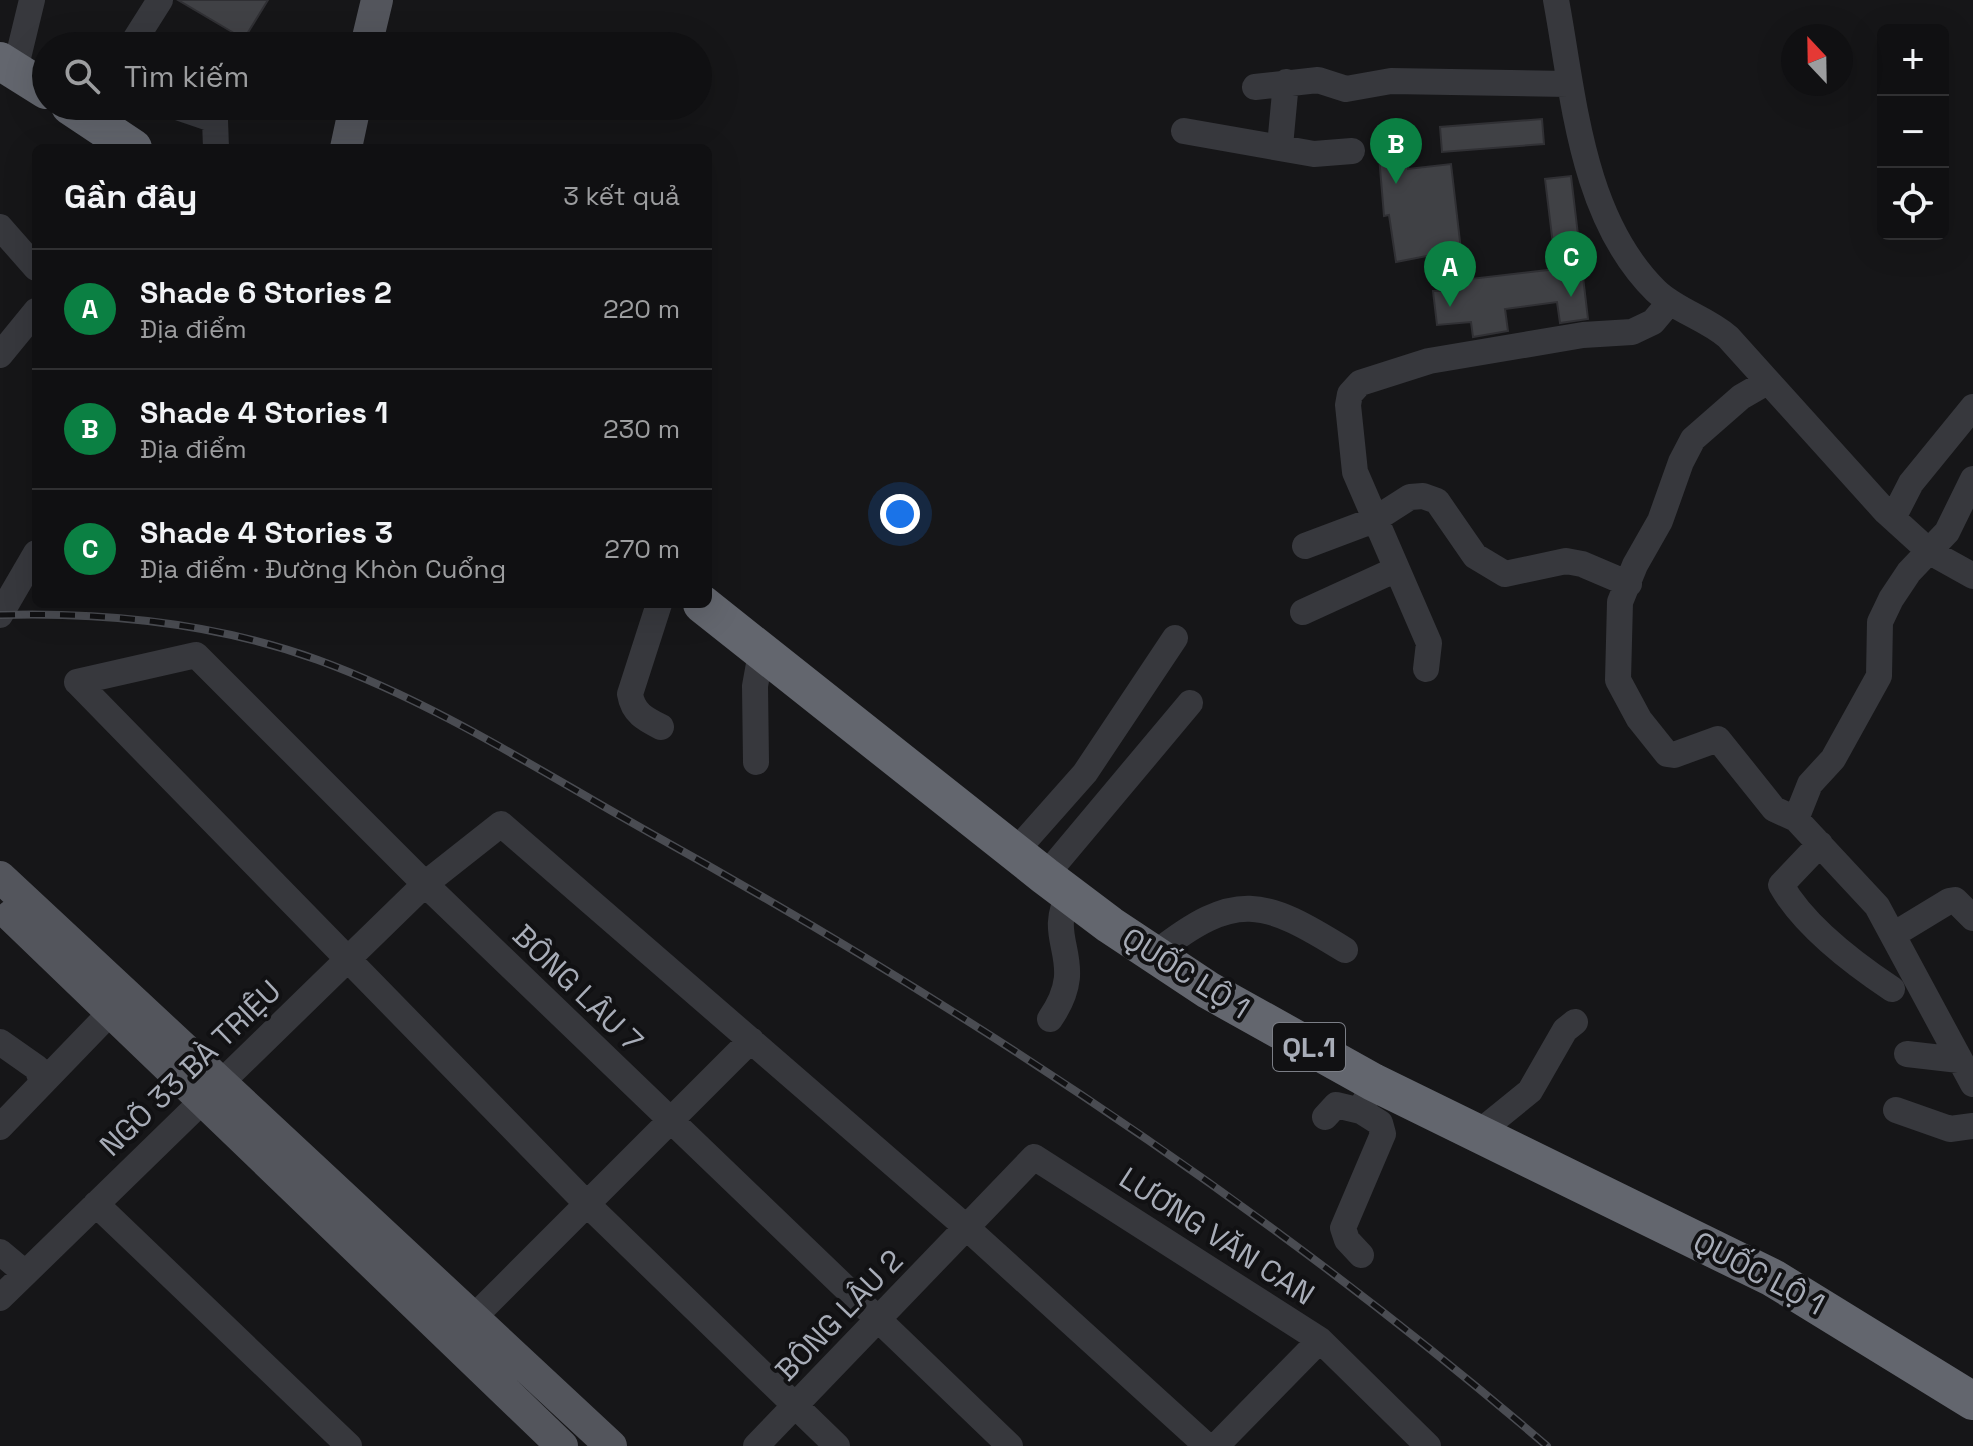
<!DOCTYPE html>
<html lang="vi">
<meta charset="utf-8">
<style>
body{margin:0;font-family:"Space Grotesk",sans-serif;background:#1e1e20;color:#f1f3f6}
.controls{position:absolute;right:24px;top:24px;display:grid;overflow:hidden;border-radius:12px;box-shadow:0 8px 32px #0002}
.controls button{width:72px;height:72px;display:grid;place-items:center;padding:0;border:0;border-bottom:2px solid #303032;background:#101012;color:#f1f3f6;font:40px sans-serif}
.compass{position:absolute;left:1781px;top:24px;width:72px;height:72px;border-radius:50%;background:#101012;box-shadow:0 8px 32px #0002;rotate:338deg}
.you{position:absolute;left:900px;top:514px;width:28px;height:28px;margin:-20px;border:6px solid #fff;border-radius:50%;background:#1a73e8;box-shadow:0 0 0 12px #1a73e833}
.badge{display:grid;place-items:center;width:52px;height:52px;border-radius:50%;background:#0b8043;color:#fff;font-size:26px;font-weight:700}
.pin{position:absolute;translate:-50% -66px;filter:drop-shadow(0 2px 4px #0008)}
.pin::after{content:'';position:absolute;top:42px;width:28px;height:24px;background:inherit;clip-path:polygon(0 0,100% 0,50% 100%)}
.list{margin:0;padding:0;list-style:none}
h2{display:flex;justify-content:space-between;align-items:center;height:104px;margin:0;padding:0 32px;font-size:34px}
h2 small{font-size:26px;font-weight:400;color:#9c9d9f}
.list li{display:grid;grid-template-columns:52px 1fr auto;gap:24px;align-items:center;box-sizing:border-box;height:120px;padding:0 32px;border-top:2px solid #303032}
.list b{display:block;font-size:30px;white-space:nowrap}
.list p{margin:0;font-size:26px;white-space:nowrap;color:#9c9d9f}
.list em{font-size:26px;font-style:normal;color:#9c9d9f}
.icon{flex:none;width:44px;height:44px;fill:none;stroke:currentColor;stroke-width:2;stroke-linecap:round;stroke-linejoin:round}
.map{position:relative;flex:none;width:1973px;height:1446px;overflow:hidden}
.search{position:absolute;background:#101012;box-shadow:0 8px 32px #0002;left:32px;top:32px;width:680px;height:88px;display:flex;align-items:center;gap:20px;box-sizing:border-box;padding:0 28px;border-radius:44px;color:#9c9d9f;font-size:30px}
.panel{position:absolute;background:#101012;box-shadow:0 8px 32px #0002;left:32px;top:144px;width:680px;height:464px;border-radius:12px}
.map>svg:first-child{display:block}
.building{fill:#404145;stroke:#303034;stroke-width:2}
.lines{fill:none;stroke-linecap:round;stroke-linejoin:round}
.minor{stroke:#37383d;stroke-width:26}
.major{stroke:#53555c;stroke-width:32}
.highway{stroke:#63666e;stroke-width:38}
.rail-casing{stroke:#4a4c52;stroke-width:8}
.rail{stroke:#111113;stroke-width:5;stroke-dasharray:15;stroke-linecap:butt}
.labels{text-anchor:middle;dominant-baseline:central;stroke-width:8;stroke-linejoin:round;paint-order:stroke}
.shield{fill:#111113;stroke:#7b7e86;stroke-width:2}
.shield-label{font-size:28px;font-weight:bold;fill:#a8adb8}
.street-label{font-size:30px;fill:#a8adb8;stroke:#111113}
</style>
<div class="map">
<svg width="1973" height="1446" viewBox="0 0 1973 1446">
<rect width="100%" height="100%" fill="#161618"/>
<path class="building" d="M178,0H268L244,39Z
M1542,119L1544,144L1442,152L1440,127Z
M1407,153L1408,169L1451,164L1461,250H1467L1471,279L1556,269L1545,179L1571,176L1588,319L1560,323L1557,302L1505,309L1508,331L1473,337L1471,322L1437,325L1433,291H1441L1437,254L1396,262L1389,215L1384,216L1379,156Z"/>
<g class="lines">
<path class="minor" d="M1556,0C1574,97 1581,217 1656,291C1677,311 1706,318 1728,337L1886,512L1930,552L1973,576
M131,46L160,0
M15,70L32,0
M1255,87L1318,80L1346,89L1391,81L1568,84
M174,106L215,120L216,148
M1184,131L1314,154L1352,151
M1280,146L1286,82
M0,227L36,268
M0,355L36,311
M1767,382L1741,397L1693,439L1681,462L1660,521L1635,565L1620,602L1618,680L1639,719L1667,754L1674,755L1718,739L1774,809L1796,819
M1973,479L1947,532L1909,572L1891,599L1880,622L1879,676L1833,759L1810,784L1796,819L1877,906L1973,1084
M1893,518L1911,483L1973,407
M1305,546L1374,520L1410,497L1423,496L1437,501L1475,556L1505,574L1566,561L1582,564L1629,584
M659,604L630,694C633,713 645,719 661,727
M1303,612L1397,569
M0,615L36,553
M1426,669L1429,643L1355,472L1348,405L1350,394L1360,383L1429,361L1583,335L1632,332L1653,322L1669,303
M77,682L196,655L425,884L1010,1446
M77,682L588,1205L837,1446
M756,762L755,686L761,653
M1820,844L1781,885C1804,926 1853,963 1892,989
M1015,852L1085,773L1175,638
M1045,876L1190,703
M1893,935L1949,901L1955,900L1973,918
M1156,953C1236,890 1263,899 1345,950
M1050,1019C1091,960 1042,941 1070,894
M0,1042L37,1068L42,1082
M1907,1054L1959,1060
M1896,1110L1950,1129L1973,1126
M1325,1117L1336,1105L1361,1111
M0,1127L111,1012
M1477,1134L1530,1091L1565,1030L1575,1022
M96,1204L349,1446
M0,1252L25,1273
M1361,1255L1347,1240L1343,1228L1383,1134L1380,1123L1361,1111L1373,1082
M0,1298L425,884L501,824L967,1228L1207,1446
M475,1316L751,1040
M756,1446L1034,1157L1320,1340L1428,1446
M1216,1446L1320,1340"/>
<path class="major" d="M366,46L377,0
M346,148L355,106
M0,877L611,1446
M11,916L562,1446"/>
<path class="highway" d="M0,61L46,90
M70,106L133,148
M702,604L1045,876L1110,925L1208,990L1373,1082L1773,1278L1973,1401"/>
<defs>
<path id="rail" d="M0,615C108,612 215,623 318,660C436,703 543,773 652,834C969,1010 1272,1210 1547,1446"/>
</defs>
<use href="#rail" class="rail-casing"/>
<use href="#rail" class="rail"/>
</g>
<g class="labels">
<rect class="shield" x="1273" y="1023" width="72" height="48" rx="6"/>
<g class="shield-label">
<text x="1309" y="1047">QL.1</text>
</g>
<g class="street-label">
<text transform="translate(1186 973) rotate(32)">QUỐC LỘ 1</text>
<text transform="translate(578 988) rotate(44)">BÔNG LÂU 7</text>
<text transform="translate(190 1068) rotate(-44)">NGÕ 33 BÀ TRIỆU</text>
<text transform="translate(1217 1236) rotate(33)">LƯƠNG VĂN CAN</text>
<text transform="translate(1759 1273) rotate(28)">QUỐC LỘ 1</text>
<text transform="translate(839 1315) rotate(-46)">BÔNG LÂU 2</text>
</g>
</g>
</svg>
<div class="controls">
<button>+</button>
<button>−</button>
<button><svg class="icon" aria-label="locate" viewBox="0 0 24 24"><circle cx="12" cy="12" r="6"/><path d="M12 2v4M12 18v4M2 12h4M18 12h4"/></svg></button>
</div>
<svg class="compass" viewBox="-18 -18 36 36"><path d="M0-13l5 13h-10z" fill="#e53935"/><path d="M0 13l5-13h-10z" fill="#9c9d9f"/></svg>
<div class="you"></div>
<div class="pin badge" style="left:1450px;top:307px">A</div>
<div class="pin badge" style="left:1396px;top:184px">B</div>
<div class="pin badge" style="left:1571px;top:297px">C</div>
<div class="search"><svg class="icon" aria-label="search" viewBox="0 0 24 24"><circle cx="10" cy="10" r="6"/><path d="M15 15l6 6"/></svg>Tìm kiếm</div>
<section class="panel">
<h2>Gần đây<small>3 kết quả</small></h2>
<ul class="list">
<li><span class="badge">A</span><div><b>Shade 6 Stories 2</b><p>Địa điểm</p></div><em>220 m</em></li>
<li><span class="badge">B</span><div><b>Shade 4 Stories 1</b><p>Địa điểm</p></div><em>230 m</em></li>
<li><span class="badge">C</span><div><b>Shade 4 Stories 3</b><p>Địa điểm · Đường Khòn Cuổng</p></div><em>270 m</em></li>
</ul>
</section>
</div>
